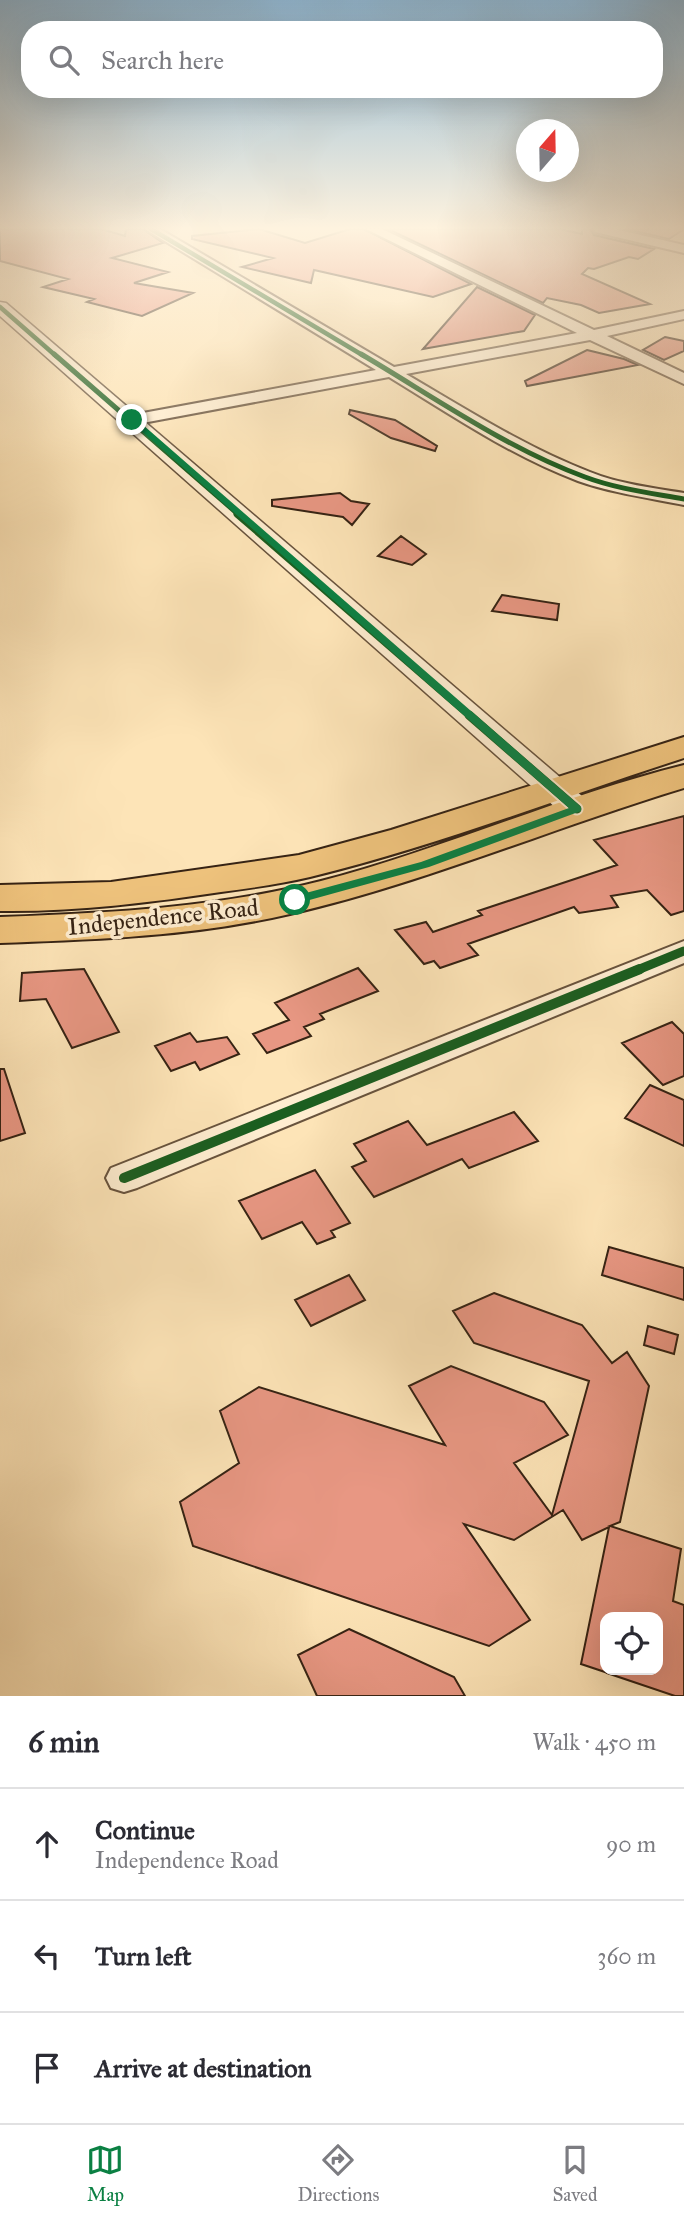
<!DOCTYPE html>
<meta charset="utf-8">
<style>
body{margin:0;font-family:"IM FELL Great Primer",serif;background:#f2f2f3;color:#2b2b33}
.controls{position:absolute;right:21px;bottom:21px;display:grid;overflow:hidden;border-radius:14px;box-shadow:0 7px 28px #0002}
.controls button{width:63px;height:63px;display:grid;place-items:center;padding:0;border:0;border-bottom:2px solid #e1e1e2;background:#fff;color:#2b2b33;font:35px sans-serif}
.compass{position:absolute;left:516px;top:119px;width:63px;height:63px;border-radius:50%;background:#fff;box-shadow:0 7px 28px #0002;rotate:20deg}
.stop{position:absolute;width:21px;height:21px;margin:-16px;border:5px solid #0b8043;border-radius:50%;background:#fff}
.stop.end{background:#0b8043;border-color:#fff;box-shadow:0 2px 7px #0008}
.list{margin:0;padding:0;list-style:none}
h2{display:flex;justify-content:space-between;align-items:center;height:91px;margin:0;padding:0 28px;font-size:30px}
h2 small{font-size:23px;font-weight:400;color:#7c7c81}
.list li{display:grid;grid-template-columns:46px 1fr auto;gap:21px;align-items:center;box-sizing:border-box;height:112px;padding:0 28px;border-top:2px solid #e1e1e2}
.list b{display:block;font-size:26px;white-space:nowrap}
.list p{margin:0;font-size:23px;white-space:nowrap;color:#7c7c81}
.list em{font-size:23px;font-style:normal;color:#7c7c81}
.icon{flex:none;width:38px;height:38px;fill:none;stroke:currentColor;stroke-width:2;stroke-linecap:round;stroke-linejoin:round}
.map{position:relative;flex:none;width:684px;height:1696px;overflow:hidden}
.search{position:absolute;background:#fff;box-shadow:0 7px 28px #0002;left:21px;right:21px;top:21px;height:77px;display:flex;align-items:center;gap:18px;box-sizing:border-box;padding:0 24px;border-radius:28px;color:#7c7c81;font-size:26px}
.sheet{height:427px;background:#fff}
nav{display:flex;justify-content:space-around;align-items:center;box-sizing:border-box;height:98px;border-top:2px solid #e1e1e2;background:#fff;font-size:19px;color:#7c7c81}
nav a{display:grid;justify-items:center;gap:4px}
nav .on{color:#0b8043}
.map>svg:first-child{display:block}
.building{fill:#e89783;stroke:#362314;stroke-width:2}
.lines{fill:none;stroke-linecap:round;stroke-linejoin:round}
.minor-casing{stroke:#68533d;stroke-width:4}
.tertiary-casing{stroke:#68533d;stroke-width:3}
.primary-casing{stroke:#362314;stroke-width:4}
.minor{fill:#feedd0;fill-rule:evenodd}
.tertiary{fill:#feedd0;fill-rule:evenodd}
.primary{fill:#eec27c;fill-rule:evenodd}
.cycleway-far4-casing{stroke:#feedd0;stroke-width:6}
.cycleway-far3-casing{stroke:#feedd0;stroke-width:8}
.cycleway-far2-casing{stroke:#feedd0;stroke-width:10}
.cycleway-far1-casing{stroke:#feedd0;stroke-width:13}
.cycleway-casing{stroke:#feedd0;stroke-width:15}
.cycleway-far4{stroke:#1b5e20;stroke-width:4.5}
.cycleway-far3{stroke:#1b5e20;stroke-width:5}
.cycleway-far2{stroke:#1b5e20;stroke-width:7}
.cycleway-far1{stroke:#1b5e20;stroke-width:9}
.cycleway{stroke:#1b5e20;stroke-width:10}
.route{fill:#0b8043}
.labels{text-anchor:middle;dominant-baseline:central;stroke-width:7;stroke-linejoin:round;paint-order:stroke}
.street-label{font-size:24px;fill:#362314;stroke:#feedd0}
</style>
<div class="map">
<svg width="684" height="1696" viewBox="0 0 684 1696">
<rect width="100%" height="100%" fill="#fde4b7"/>
<filter id="stains"><feTurbulence type="fractalNoise" baseFrequency=".00286" numOctaves="4"/><feColorMatrix values="0 0 0 0 .2 0 0 0 0 .09 0 0 0 0 .02 0 0 0 .5 -.17"/></filter>
<radialGradient id="worn" r=".72"><stop offset=".6" stop-color="#630" stop-opacity="0"/><stop offset="1" stop-color="#630" stop-opacity=".3"/></radialGradient>
<path class="building" d="M0,229H101L125,236L126,229H143L163,243L112,258L168,272L134,283L193,293L142,316L87,302L94,299L43,287L68,279L0,261Z
M259,229L305,243L350,229H364L471,284L433,297L314,270L311,283L242,267L273,258L192,239V236Z
M388,229H560L582,234V229H590L594,235L654,249L638,259L629,257L594,269L588,268L582,274L650,304L599,313L581,305L547,298L543,303Z
M626,229H684L669,239Z
M477,287L535,315L524,331L423,349Z
M665,337L684,341V351L664,360L643,350Z
M587,350L624,359L638,365L527,386L525,381Z
M350,410L395,420L437,446L435,451L391,438L349,414Z
M340,493L351,501L369,504L352,525L343,517L272,506V500Z
M401,536L426,554L412,565L378,556Z
M502,595L559,604L557,620L492,611Z
M684,816V911L671,915L647,890L611,896L618,907L579,913L574,907L468,944L478,955L440,968L434,961L424,964L395,930L426,922L433,932L482,915L478,911L617,865L594,840Z
M358,968L378,991L320,1014L324,1019L304,1027L311,1036L267,1053L253,1034L289,1020L275,1003Z
M84,969L119,1032L72,1048L46,999L20,1001L22,973Z
M672,1022L684,1034V1076L663,1085L622,1043Z
M190,1033L197,1042L227,1037L239,1054L200,1070L195,1062L171,1071L155,1046Z
M0,1069H4L25,1133L0,1141Z
M650,1085L684,1100V1146L625,1118Z
M514,1112L538,1141L469,1168L462,1159L374,1197L352,1167L366,1161L354,1144L408,1121L427,1145Z
M315,1170L350,1223L331,1231L335,1237L317,1244L302,1222L262,1239L239,1201Z
M609,1247L684,1268V1300L602,1275Z
M349,1275L365,1300L311,1326L295,1300Z
M494,1293L582,1325L612,1363L627,1352L649,1386L620,1522L610,1526L681,1549L673,1601L684,1605V1696H675L607,1673L608,1670H658V1617H605V1672L581,1664L609,1527L582,1540L563,1510L514,1540L464,1524L530,1620L489,1646L193,1546L180,1502L239,1463L220,1411L259,1387L445,1445L409,1386L451,1366L544,1402L568,1435L514,1463L552,1515L589,1381L474,1343L453,1311Z
M648,1326L678,1335L674,1354L644,1345Z
M349,1629L454,1677L465,1696H317L298,1655Z"/>
<g class="lines">
<defs>
<path id="minor" d="M145,229H160L394,367L577,333L366,229H382L594,330L684,311V319L607,336L684,373V384L590,340L406,374C466,409 525,447 590,472C620,484 653,488 684,493V505C649,498 612,493 578,481C511,456 450,414 389,377L132,425L126,424L123,420L126,416L132,415L376,370Z
M593,229H615L684,245V253L595,232Z
M684,941V963L137,1188L124,1192L111,1188L106,1178L111,1168Z"/>
<path id="tertiary" d="M0,302L6,303L589,802L594,809L589,816L577,819L565,816L0,316Z"/>
<path id="primary" d="M684,737V758C560,798 437,846 310,877C281,884 251,888 221,892C147,903 75,912 0,911V885L111,882L299,855L391,830Z
M684,765V788C552,828 424,883 290,914C195,936 97,940 0,943V917C108,913 216,908 321,881C444,849 560,796 684,765Z"/>
</defs>
<use href="#minor" class="minor-casing"/>
<use href="#tertiary" class="tertiary-casing"/>
<use href="#primary" class="primary-casing"/>
<use href="#minor" class="minor"/>
<use href="#tertiary" class="tertiary"/>
<use href="#primary" class="primary"/>
<defs>
<path id="cycleway-far4" d="M151,229L364,356
M0,307L56,356"/>
<path id="cycleway-far3" d="M54,354L239,515
M361,354C434,397 506,448 585,477C617,489 651,493 684,499"/>
<path id="cycleway-far2" d="M237,514L471,717"/>
<path id="cycleway-far1" d="M469,715L577,809
M635,971L684,951"/>
<path id="cycleway" d="M124,1178L640,969"/>
</defs>
<use href="#cycleway-far4" class="cycleway-far4-casing"/>
<use href="#cycleway-far3" class="cycleway-far3-casing"/>
<use href="#cycleway-far2" class="cycleway-far2-casing"/>
<use href="#cycleway-far1" class="cycleway-far1-casing"/>
<use href="#cycleway" class="cycleway-casing"/>
<use href="#cycleway-far4" class="cycleway-far4"/>
<use href="#cycleway-far3" class="cycleway-far3"/>
<use href="#cycleway-far2" class="cycleway-far2"/>
<use href="#cycleway-far1" class="cycleway-far1"/>
<use href="#cycleway" class="cycleway"/>
</g>
<linearGradient id="sky" x2="0" y2="1"><stop stop-color="#8db7d5"/><stop offset="0.49" stop-color="#fef3df"/><stop offset="1" stop-color="#fef3df" stop-opacity="0"/></linearGradient>
<rect width="684" height="466" fill="url(#sky)"/>
<path class="route" d="M130,418H135L581,807V811L429,867L295,904L291,903V897L421,862L569,808L130,421Z"/>
<g class="labels">
<g class="street-label">
<text transform="translate(163 917) rotate(-6)">Independence Road</text>
</g>
</g>
<rect width="100%" height="100%" filter="url(#stains)"/>
<rect width="100%" height="100%" fill="url(#worn)"/>
</svg>
<div class="controls">
<button><svg class="icon" aria-label="locate" viewBox="0 0 24 24"><circle cx="12" cy="12" r="6"/><path d="M12 2v4M12 18v4M2 12h4M18 12h4"/></svg></button>
</div>
<svg class="compass" viewBox="-18 -18 36 36"><path d="M0-13l5 13h-10z" fill="#e53935"/><path d="M0 13l5-13h-10z" fill="#7c7c81"/></svg>
<div class="stop" style="left:295px;top:900px"></div>
<div class="stop end" style="left:132px;top:420px"></div>
<div class="search"><svg class="icon" aria-label="search" viewBox="0 0 24 24"><circle cx="10" cy="10" r="6"/><path d="M15 15l6 6"/></svg>Search here</div>
</div>
<section class="sheet">
<h2>6 min<small>Walk · 450 m</small></h2>
<ul class="list">
<li><svg class="icon" aria-label="ahead" viewBox="0 0 24 24"><path d="M12 20V5M6 11l6-6 6 6"/></svg><div><b>Continue</b><p>Independence Road</p></div><em>90 m</em></li>
<li><svg class="icon" aria-label="left" viewBox="0 0 24 24"><path d="M17 20v-9H6M10 6l-5 5 5 5"/></svg><div><b>Turn left</b></div><em>360 m</em></li>
<li><svg class="icon" aria-label="arrive" viewBox="0 0 24 24"><path d="M6 21V4h12l-3 4 3 4H6"/></svg><div><b>Arrive at destination</b></div></li>
</ul>
</section>
<nav>
<a class="on"><svg class="icon" aria-label="map" viewBox="0 0 24 24"><path d="M3 6l6-2 6 2 6-2v14l-6 2-6-2-6 2zM9 4v14M15 6v14"/></svg>Map</a>
<a><svg class="icon" aria-label="directions" viewBox="0 0 24 24"><path d="M12 3l9 9-9 9-9-9zM9 14v-3h6M13 9l2 2-2 2"/></svg>Directions</a>
<a><svg class="icon" aria-label="saved" viewBox="0 0 24 24"><path d="M7 4h10v16l-5-4-5 4z"/></svg>Saved</a>
</nav>
